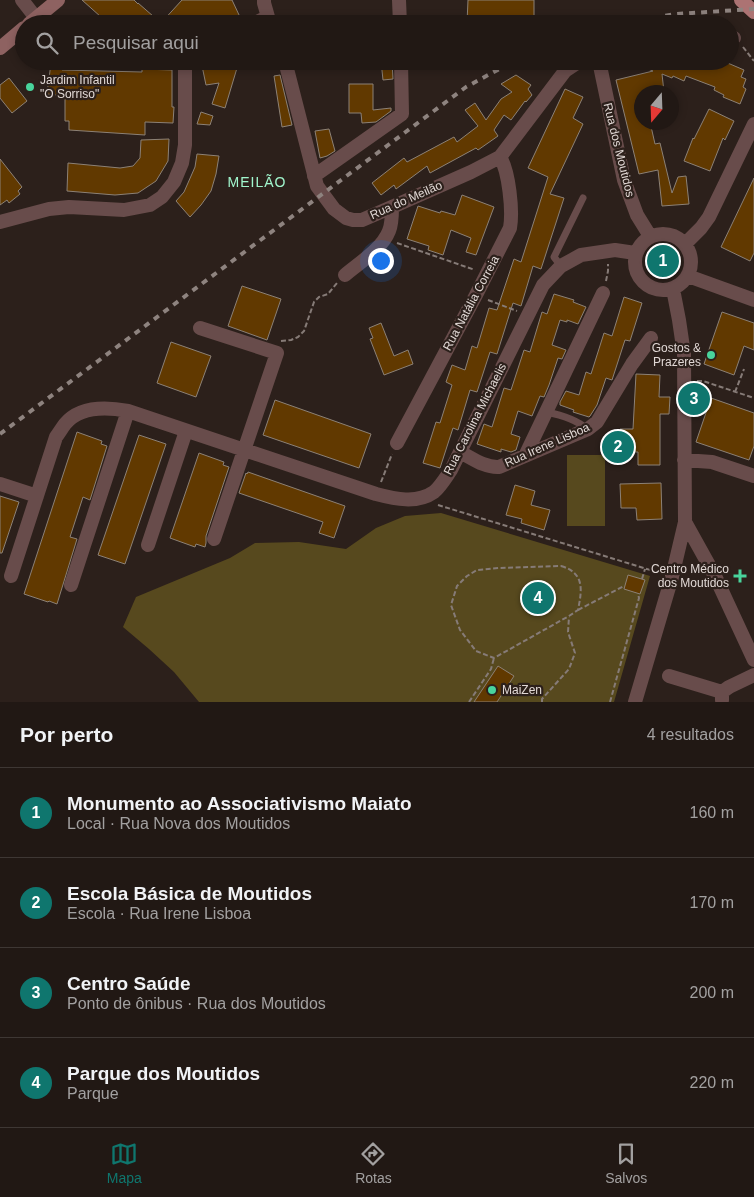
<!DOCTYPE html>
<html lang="pt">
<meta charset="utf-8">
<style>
body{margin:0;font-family:Arial,sans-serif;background:#29211d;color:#f1f3f6}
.compass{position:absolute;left:634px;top:85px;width:45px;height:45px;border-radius:50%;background:#211814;box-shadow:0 2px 8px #0003;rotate:199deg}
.you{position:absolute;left:380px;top:260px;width:18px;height:18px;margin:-12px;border:4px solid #fff;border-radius:50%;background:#1a73e8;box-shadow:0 0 0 8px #1a73e833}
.badge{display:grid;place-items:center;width:32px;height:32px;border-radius:50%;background:#0f766e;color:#fff;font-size:16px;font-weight:700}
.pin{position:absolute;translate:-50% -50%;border:2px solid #fff;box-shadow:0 1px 5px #0006}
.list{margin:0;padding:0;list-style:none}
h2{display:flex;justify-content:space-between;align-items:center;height:65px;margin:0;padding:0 20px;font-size:21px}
h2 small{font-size:16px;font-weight:400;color:#a2a0a0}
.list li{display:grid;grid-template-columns:32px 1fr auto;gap:15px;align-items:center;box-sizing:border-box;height:90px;padding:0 20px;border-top:1px solid #3e3734}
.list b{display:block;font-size:19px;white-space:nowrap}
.list p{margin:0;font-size:16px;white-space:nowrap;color:#a2a0a0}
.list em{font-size:16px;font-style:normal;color:#a2a0a0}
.icon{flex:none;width:28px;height:28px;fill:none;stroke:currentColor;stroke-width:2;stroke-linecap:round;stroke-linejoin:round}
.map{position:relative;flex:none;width:754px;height:702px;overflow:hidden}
.search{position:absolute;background:#211814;box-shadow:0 2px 8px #0003;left:15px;right:15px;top:15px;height:55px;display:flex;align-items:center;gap:12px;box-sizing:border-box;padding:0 18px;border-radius:28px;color:#a2a0a0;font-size:19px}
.sheet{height:425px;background:#211814}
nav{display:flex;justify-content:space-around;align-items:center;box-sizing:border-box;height:70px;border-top:1px solid #3e3734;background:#211814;font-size:14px;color:#a2a0a0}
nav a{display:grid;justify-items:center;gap:2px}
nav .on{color:#0f766e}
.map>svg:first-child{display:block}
.green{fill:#57491e}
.building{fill:#613900;stroke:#8c8176}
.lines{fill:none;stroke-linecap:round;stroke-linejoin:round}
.path{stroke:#867b77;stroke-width:2;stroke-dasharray:5 2.5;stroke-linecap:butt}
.service{stroke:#684c4b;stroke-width:7}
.minor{stroke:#684c4b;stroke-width:14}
.secondary{stroke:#8e6261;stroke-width:14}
.primary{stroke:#ac7373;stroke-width:14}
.rail{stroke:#8e837f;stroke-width:4;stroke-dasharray:6 6;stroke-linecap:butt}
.poi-dot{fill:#49d49c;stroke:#2c201b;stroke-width:2}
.labels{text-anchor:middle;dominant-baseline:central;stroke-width:4.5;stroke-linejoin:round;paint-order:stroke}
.poi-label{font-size:12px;fill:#e1d8d5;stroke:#2c201b;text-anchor:start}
.street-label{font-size:12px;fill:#e1d8d5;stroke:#2c201b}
.neighbourhood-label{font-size:14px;letter-spacing:1px;fill:#a1f6cd;stroke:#2c201b}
</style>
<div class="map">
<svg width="754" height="702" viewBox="0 0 754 702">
<rect width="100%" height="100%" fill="#2c201b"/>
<path class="green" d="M567,455H605V526H567Z
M441,513L650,576L614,702H199L174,672L149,649L123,627L136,597L230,558L255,543L299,542L346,549L376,528L405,516Z"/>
<path class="building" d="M82,0H134L138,4V3L161,23L182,0H232L240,17L227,24H112L103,16L101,17Z
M468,0H534V24L467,23Z
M201,61H229L228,65L237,68L225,108L212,104L219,83L206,85Z
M381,61H392L393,79L383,80Z
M674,61H682L691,64L692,61H723L744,70L741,77L746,79L743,87L746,89L740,104L723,97L724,95L714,90L715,87L686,76L684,81L673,76L672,78L662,74L664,92H642V122H650L655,144L660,143L672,193L678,177L686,176L689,204L662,206L658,170L639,174L616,80L653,71L643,67L673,64Z
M51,63L62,65V70L142,72V69L172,70V107H174L173,123L145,122V135L69,130V121H65V96L47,94Z
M280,75L292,125L282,127L274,76Z
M516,75L531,85L528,89L532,95L526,102L525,101L511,120L504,115L494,130L498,136L478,150L476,148L430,173L427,166L396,189L394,185L381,195L372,183L404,158L407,162L454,137L457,142L478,126L465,110L475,103L486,120L501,99L512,92L501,84Z
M9,78L27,101L12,113L0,98V85Z
M349,84H373V110L391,108V111L376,122L362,123L361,113H349Z
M565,89L583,97L573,118L583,124L550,194L564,198L541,269L533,266L521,306L513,303L497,354L490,352L477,392L470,390L458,430L453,428L440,468L423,463L436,422L440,423L452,385L446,382L452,365L465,370L472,346L477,348L489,308L497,310L514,259L521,262L548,177L528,168Z
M709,109L734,121L725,140L723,138L710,171L684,161L693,138L694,139Z
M201,112L213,116L210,125L197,124Z
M329,129L335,151L327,156L320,158L315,131Z
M169,139L168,161L156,181L138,193L115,195L67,191L68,163L120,168L133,166L140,158L141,140Z
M197,154L219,156L216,174L211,191L201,205L190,217L176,201L184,192L195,167Z
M0,159L22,187L18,191L20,194L9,203L7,200L0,205Z
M754,178V253L750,261L721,247Z
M462,195L494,207L476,255L466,252L471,238L451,230L443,255L428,250L429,246L407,239L418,206L440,213L441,211L455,215Z
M242,286L281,299L267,340L228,326Z
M554,294L574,300L573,302L586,307L578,324L567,320V322L560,320L552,345L566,350L562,359L558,358L549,385L544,397L540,396L532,416L518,411L511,434L520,437L516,450L511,452L501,449V452L477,444L484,424L492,427L504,388L511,390L524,350L530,352L542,312L547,314Z
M624,297L642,303L630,341L625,340L612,380L606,378L597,405L590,416L589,417L573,412L574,410L560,405V402L566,391L579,395L586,372L591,374L604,333L612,336Z
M722,312L754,323V350L744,346L734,375L704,364Z
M381,323L394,356L408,350L413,364L384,375L370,339L373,338L369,328Z
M171,342L211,356L196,397L157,383Z
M636,374L660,375L659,397H670L669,414H660V465H638V452H620V429H633Z
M711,398L754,413V446L749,460L696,442Z
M275,400L371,434L359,468L263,435Z
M77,432L102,441L101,444L107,446L90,500L83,497L70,537L77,539L57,604L49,601L48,602L24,594Z
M139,435L166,444L125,564L98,555Z
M199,453L224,462L223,465L229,467L206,536V543L205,547L196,544L195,547L170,538Z
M248,472L345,506L334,538L319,533L323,522L239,493L246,473L247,474Z
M661,483L662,519L637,520L636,508H621L620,484Z
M515,485L535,491L531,505L550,510L544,530L521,523L522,519L506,515Z
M0,496L19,502L2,553H0Z
M628,575L645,580L640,594L624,589Z
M498,666L514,676L497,702H474Z"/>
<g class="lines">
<path class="path" d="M743,47L754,61
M397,243L475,270
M606,281L608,271V264
M488,300L517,311
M281,341L291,340L298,337L304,331L314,302L319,297L328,294L337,283
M697,381H703L754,398
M735,392L744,369
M381,482L392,454
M438,505L660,573
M561,566C585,573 582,590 578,610L569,616L494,658L476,651L460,630L451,605L457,586L467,576L477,570L499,568Z
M642,579L645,569
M578,610L624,586
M469,702L491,669L494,658
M542,702V699L569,669L575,653L568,632L569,617
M610,702L639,598L638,594"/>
<path class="service" d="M561,266L554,257L583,198
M546,412C561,415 576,419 587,429"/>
<path class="minor" d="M22,0L36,18L37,24
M264,0V3L270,24
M399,0L400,24
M253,24L267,17
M730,39L734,38
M285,61L317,186L334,209L346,218L353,220H362L392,207L471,172L500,157L565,71L577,63L587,61
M599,61L624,180L637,215L650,236
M314,176L402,114L401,61
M0,222L49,209L69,207L124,210L150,205L162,197L174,182L182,163L185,145V61
M635 262a28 28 0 1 1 56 0a28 28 0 1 1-56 0Z
M685,244L701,228L709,217L754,124
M345,275C359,263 382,249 389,231C392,224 392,215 392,207
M688,276L754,300
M200,328L277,353L214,539
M397,443L476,295L510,228C513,211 509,171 500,157
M460,452C472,458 485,468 499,467L588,429L597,422L632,364L651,338
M525,456L603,293
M684,460L712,462L754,476
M0,484L37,496
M685,522L715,576L754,660
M148,545L186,431
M11,576L56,437C59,433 62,428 65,424C80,406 107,407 128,411L376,494C395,499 417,504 434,492C441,486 446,477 451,470L543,285L561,266L581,255L615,250L635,253
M71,585L128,411
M669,676L722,692
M722,700V692L729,687L754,675
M635,702L672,577L685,522L684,354L679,320L673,289"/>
<path class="secondary" d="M29,24L58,0
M0,48L24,28"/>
<path class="primary" d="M741,0L754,12"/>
<path class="rail" d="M618,24L676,14L754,9
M0,434L466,87L514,61"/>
</g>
<g class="poi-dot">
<circle cx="30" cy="87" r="5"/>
<circle cx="711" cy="355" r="5"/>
<path d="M737.5 568.5h5v5h5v5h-5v5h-5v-5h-5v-5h5z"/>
<circle cx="492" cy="690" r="5"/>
</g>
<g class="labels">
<g class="poi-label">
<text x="40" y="80">Jardim Infantil<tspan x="40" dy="14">"O Sorriso"</tspan></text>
<text x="701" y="348" text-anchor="end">Gostos &amp;<tspan x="701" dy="14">Prazeres</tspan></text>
<text x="729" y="569" text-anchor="end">Centro Médico<tspan x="729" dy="14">dos Moutidos</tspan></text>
<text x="502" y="690">MaiZen</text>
</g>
<g class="street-label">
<text transform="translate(619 150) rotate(76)">Rua dos Moutidos</text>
<text transform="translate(406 200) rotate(-24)">Rua do Meilão</text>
<text transform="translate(471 303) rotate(-62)">Rua Natália Correia</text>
<text transform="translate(475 419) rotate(-63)">Rua Carolina Michaelis</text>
<text transform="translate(547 445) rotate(-24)">Rua Irene Lisboa</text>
</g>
<g class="neighbourhood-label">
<text x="257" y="182">MEILÃO</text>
</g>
</g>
</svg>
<svg class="compass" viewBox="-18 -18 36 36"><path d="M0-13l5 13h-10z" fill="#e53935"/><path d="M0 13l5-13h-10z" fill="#a2a0a0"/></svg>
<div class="you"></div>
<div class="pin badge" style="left:663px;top:261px">1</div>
<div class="pin badge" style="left:618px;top:447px">2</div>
<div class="pin badge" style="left:694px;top:399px">3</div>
<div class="pin badge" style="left:538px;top:598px">4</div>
<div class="search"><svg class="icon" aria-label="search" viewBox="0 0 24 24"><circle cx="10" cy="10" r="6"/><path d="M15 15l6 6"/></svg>Pesquisar aqui</div>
</div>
<section class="sheet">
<h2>Por perto<small>4 resultados</small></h2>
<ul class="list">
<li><span class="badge">1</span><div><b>Monumento ao Associativismo Maiato</b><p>Local · Rua Nova dos Moutidos</p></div><em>160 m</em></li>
<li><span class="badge">2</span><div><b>Escola Básica de Moutidos</b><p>Escola · Rua Irene Lisboa</p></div><em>170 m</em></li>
<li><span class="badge">3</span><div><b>Centro Saúde</b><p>Ponto de ônibus · Rua dos Moutidos</p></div><em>200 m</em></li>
<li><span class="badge">4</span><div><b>Parque dos Moutidos</b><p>Parque</p></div><em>220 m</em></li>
</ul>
</section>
<nav>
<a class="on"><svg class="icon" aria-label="map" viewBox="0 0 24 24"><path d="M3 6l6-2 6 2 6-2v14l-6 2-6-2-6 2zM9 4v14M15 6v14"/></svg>Mapa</a>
<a><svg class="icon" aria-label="directions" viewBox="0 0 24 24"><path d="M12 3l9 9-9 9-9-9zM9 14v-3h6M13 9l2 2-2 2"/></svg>Rotas</a>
<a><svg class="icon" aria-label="saved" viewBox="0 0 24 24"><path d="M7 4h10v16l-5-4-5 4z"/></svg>Salvos</a>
</nav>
